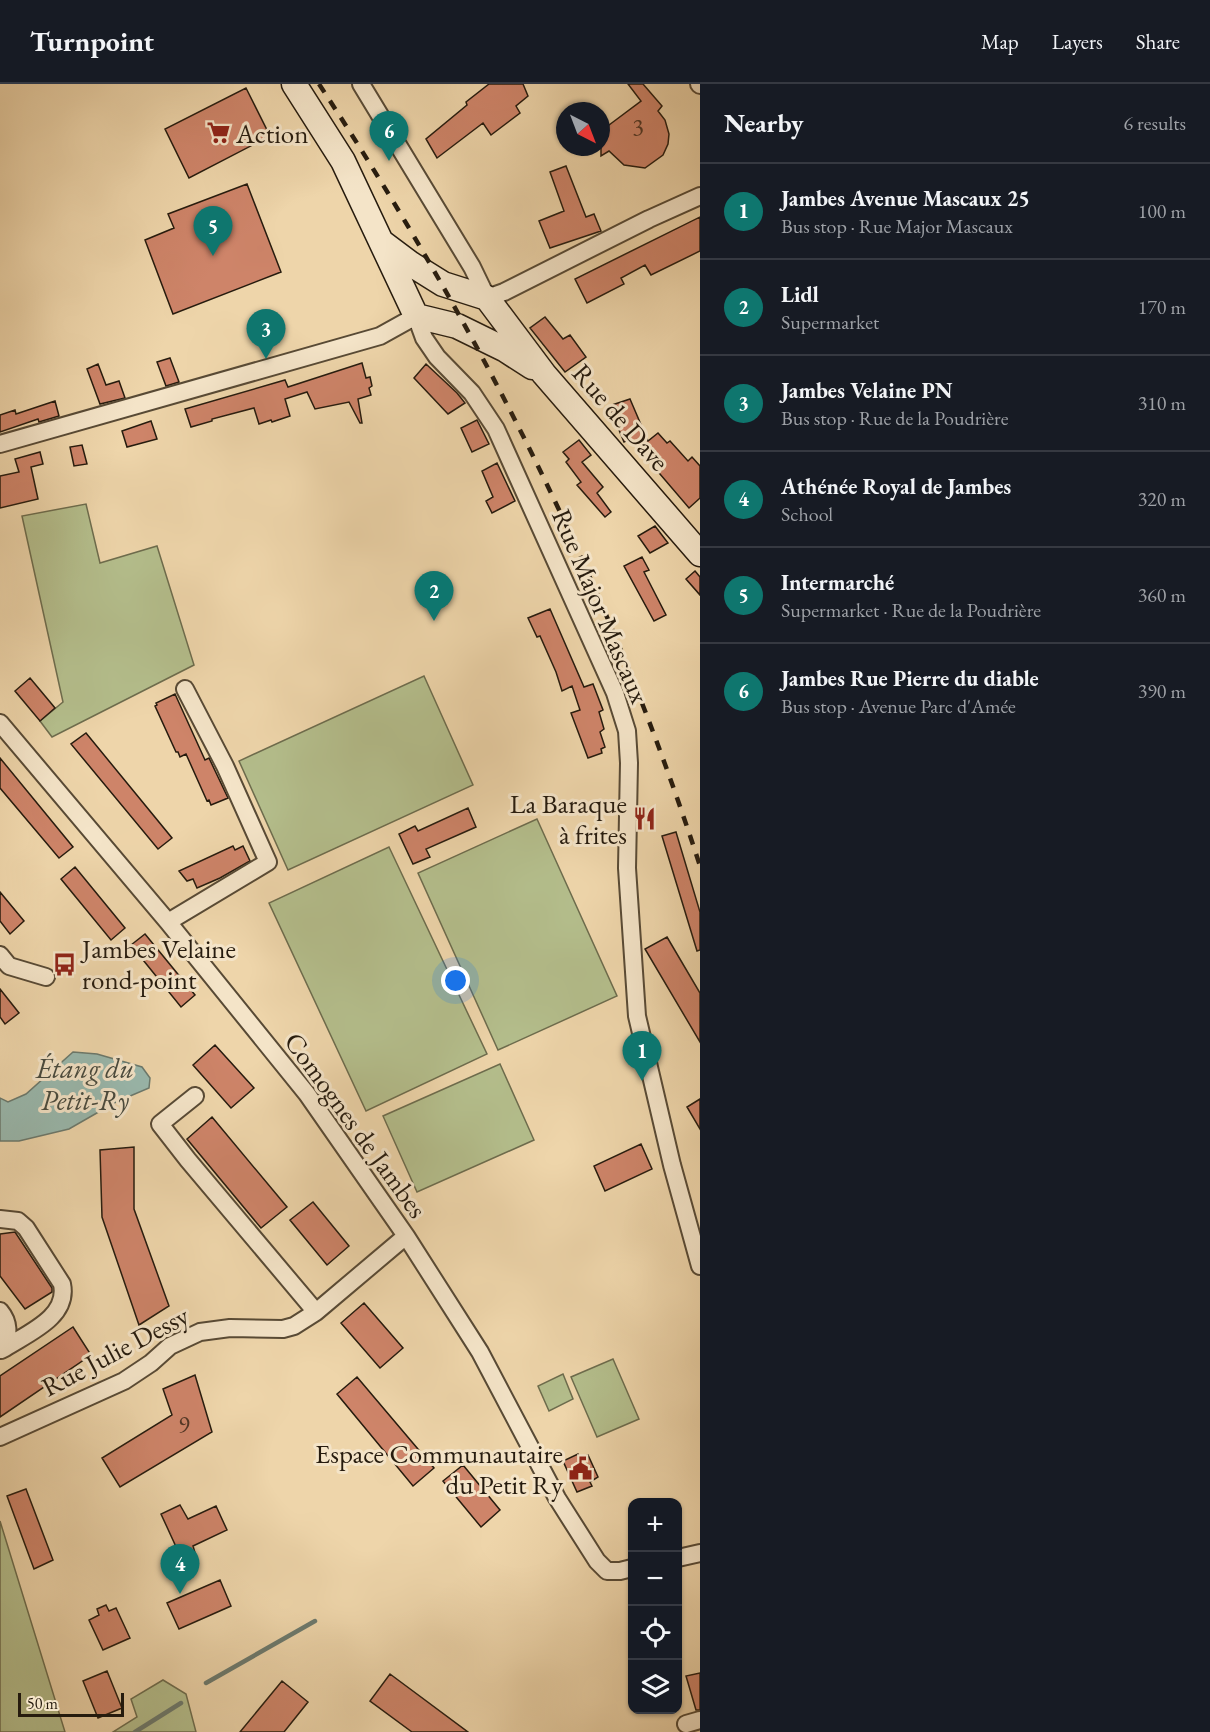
<!DOCTYPE html>
<meta charset="utf-8">
<style>
body{margin:0;font-family:"EB Garamond",serif;background:#20242c;color:#f1f3f6}
.controls{position:absolute;right:18px;bottom:18px;display:grid;overflow:hidden;border-radius:12px;box-shadow:0 2px 4px #0004}
.controls button{width:54px;height:54px;display:grid;place-items:center;padding:0;border:0;border-bottom:2px solid #363941;background:#171b24;color:#f1f3f6;font:30px sans-serif}
.compass{position:absolute;left:556px;top:18px;width:54px;height:54px;border-radius:50%;background:#171b24;box-shadow:0 2px 4px #0004;rotate:138deg}
.scale{position:absolute;left:18px;bottom:15px;width:106px;box-sizing:border-box;padding-left:6px;border:3px solid #261b0e;border-top:0;font-size:16px;line-height:21px;white-space:nowrap;color:#261b0e;-webkit-text-stroke:4px #f4e4c8;paint-order:stroke}
.you{position:absolute;left:456px;top:897px;width:21px;height:21px;margin:-15px;border:4px solid #fff;border-radius:50%;background:#1a73e8;box-shadow:0 0 0 9px #1a73e833}
.badge{display:grid;place-items:center;width:39px;height:39px;border-radius:50%;background:#0f766e;color:#fff;font-size:20px;font-weight:700}
.pin{position:absolute;translate:-50% -50px;filter:drop-shadow(0 2px 3px #0008)}
.pin::after{content:'';position:absolute;top:32px;width:21px;height:18px;background:inherit;clip-path:polygon(0 0,100% 0,50% 100%)}
.list{margin:0;padding:0;list-style:none}
h2{display:flex;justify-content:space-between;align-items:center;height:78px;margin:0;padding:0 24px;font-size:26px}
h2 small{font-size:20px;font-weight:400;color:#9ea1a6}
.list li{display:grid;grid-template-columns:39px 1fr auto;gap:18px;align-items:center;box-sizing:border-box;height:96px;padding:0 24px;border-top:2px solid #363941}
.list b{display:block;font-size:22px;white-space:nowrap}
.list p{margin:0;font-size:20px;white-space:nowrap;color:#9ea1a6}
.list em{font-size:20px;font-style:normal;color:#9ea1a6}
.icon{flex:none;width:33px;height:33px;fill:none;stroke:currentColor;stroke-width:2;stroke-linecap:round;stroke-linejoin:round}
.map{position:relative;flex:none;width:700px;height:1648px;overflow:hidden}
header{display:flex;align-items:center;gap:36px;box-sizing:border-box;height:84px;padding:0 30px;background:#171b24;border-bottom:2px solid #363941}
header strong{font-size:28px}
nav{display:flex;gap:33px;margin-inline-start:auto;font-size:21px}
main{display:flex}
aside{flex:1;background:#171b24}
.map>svg:first-child{display:block}
.green{fill:#b4be8c;stroke:#6d6c4d;stroke-width:1.5}
.water{fill:#99b8ad;stroke:#6b796d;stroke-width:1.5}
.lines{fill:none;stroke-linecap:round;stroke-linejoin:round}
.stream{stroke:#6b796d;stroke-width:4.5}
.building{fill:#ce8469;stroke:#261b0e;stroke-width:1.5}
.street-casing{stroke:#584a35;stroke-width:20}
.secondary-casing{stroke:#261b0e;stroke-width:27}
.street{stroke:#f4e4c8;stroke-width:16}
.secondary{stroke:#f4e4c8;stroke-width:24}
.rail{stroke:#261b0e;stroke-width:4.5;stroke-dasharray:10 10;stroke-linecap:butt}
.labels{text-anchor:middle;dominant-baseline:central;stroke-width:6;stroke-linejoin:round;paint-order:stroke}
.number-label{font-size:24px;fill:#503525}
.poi-label{font-size:27px;fill:#261b0e;stroke:#f4e4c8;text-anchor:start}
.street-label{font-size:27px;fill:#261b0e;stroke:#f4e4c8}
.water-label{font-size:28px;font-style:italic;fill:#484a3e;stroke:#f4e4c8}
</style>
<header>
<strong>Turnpoint</strong>
<nav><a>Map</a><a>Layers</a><a>Share</a></nav>
</header>
<main>
<div class="map">
<svg width="700" height="1648" viewBox="0 0 700 1648">
<rect width="100%" height="100%" fill="#eed5aa"/>
<filter id="stains"><feTurbulence type="fractalNoise" baseFrequency=".00333" numOctaves="4"/><feColorMatrix values="0 0 0 0 .2 0 0 0 0 .09 0 0 0 0 .02 0 0 0 .5 -.17"/></filter>
<radialGradient id="worn" r=".72"><stop offset=".6" stop-color="#630" stop-opacity="0"/><stop offset="1" stop-color="#630" stop-opacity=".3"/></radialGradient>
<path class="green" d="M86,420L100,479L157,462L194,581L52,653L40,637L63,618L22,432Z
M424,592L473,701L288,786L239,677Z
M537,735L617,912L498,966L418,789Z
M389,763L487,970L366,1027L269,819Z
M500,980L534,1056L417,1108L383,1032Z
M613,1275L639,1335L597,1353L571,1293Z
M563,1290L573,1315L549,1327L538,1302Z
M0,1437L65,1648H0Z
M163,1596L186,1610L196,1648H113L137,1633L131,1615Z"/>
<path class="water" d="M73,968L97,970L142,983L150,994L149,1004L116,1018L69,1045L19,1057H0V1014L8,1018L26,1010Z"/>
<g class="lines">
<path class="stream" d="M206,1599L315,1537
M135,1648L181,1619"/>
</g>
<path class="building" d="M489,0H523L528,12L516,22L520,29L491,51L483,39L437,74L426,55L467,21L466,18Z
M628,0H643L662,22L658,27L665,36L669,50L668,60L663,71L645,84L624,81L609,67L601,72V47L641,17Z
M246,4L270,52L189,94L165,45Z
M566,82L586,133L594,130L601,147L550,164L539,137L564,127L550,88Z
M247,100L281,188L173,230L145,156L174,144L168,130Z
M700,133V167L651,191L645,181L621,194L624,200L587,219L575,195Z
M545,233L563,255L570,251L586,273L565,288L530,244Z
M170,274L179,298L166,302L157,278Z
M362,279L366,294L370,293L372,302L369,304L371,311L358,315L362,339H360L349,318L315,325L307,308L285,315L290,332L272,338L271,336L259,340L254,324L212,335V337L191,343L185,325L285,296L288,303Z
M98,280L106,301L119,297L125,314L100,320L87,285Z
M426,280L457,309L465,319L448,330L414,294Z
M630,315L648,357L658,349L667,359L670,357L688,377L692,373L700,382V414L689,424L630,355L624,358L609,322Z
M55,317L59,332L39,338L38,335L0,348V331L15,326L16,330Z
M477,336L489,360L472,368L461,344Z
M151,337L157,355L127,363L122,347Z
M579,356L591,371L582,378L603,403L597,409L611,428L605,433L577,401L581,398L566,378L569,375L563,368Z
M82,361L87,380L74,382L70,363Z
M40,368L43,380L31,383L38,415L0,424V392L19,388L15,375Z
M497,379L515,417L492,429L486,417L493,413L482,387Z
M655,442L668,459L650,469L638,452Z
M642,473L649,486L644,488L666,531L654,537L624,482Z
M695,487L700,493V511L686,495Z
M550,525L584,603L593,600L603,626L599,628L604,645L600,648L605,663L601,665L602,669L588,674L571,629L580,626L572,602L562,607L556,588L540,552L537,553L528,534Z
M30,594L55,624L40,637L15,607Z
M175,610L205,676L209,674L228,714L211,721L209,716L207,717L186,670L180,673L178,668H176L155,622L157,621L156,619Z
M86,649L172,754L158,765L71,660Z
M0,674L73,763L59,774L0,704Z
M468,724L476,743L426,765L430,773L413,780L399,750L415,742L418,747Z
M676,748L700,828V866L697,867L662,752Z
M233,762L235,766L243,762L250,777L220,794L197,804L193,795L187,797L179,787Z
M75,783L125,844L111,856L61,795Z
M0,808L24,837L10,850L0,837Z
M145,850L195,911L181,923L131,861Z
M667,853L700,909V958L645,865Z
M0,905L19,929L5,940L0,933Z
M215,961L254,1004L231,1024L193,981Z
M700,1015V1045L687,1023Z
M212,1033L287,1123L261,1144L187,1055Z
M641,1060L652,1085L605,1107L594,1082Z
M134,1063V1125L169,1222L139,1241L102,1133L100,1066Z
M313,1118L349,1162L327,1181L290,1136Z
M15,1148L52,1204V1208L25,1225L0,1192V1150Z
M364,1219L403,1264L380,1284L341,1239Z
M73,1243L91,1271L0,1333V1292Z
M195,1291L212,1348L120,1403L102,1374L172,1331L163,1305Z
M357,1293L434,1384L413,1402L337,1310Z
M578,1370L580,1374L588,1371L598,1393L590,1398L592,1402L577,1408L563,1377Z
M463,1381L500,1426L481,1443L443,1397Z
M26,1405L53,1476L34,1485L7,1412Z
M180,1421L188,1435L216,1422L227,1446L193,1462L196,1472L183,1478L161,1430Z
M220,1496L231,1522L179,1545L167,1519Z
M106,1521L109,1527L116,1524L130,1554L103,1566L89,1536L99,1531L97,1525Z
M107,1587L122,1624L98,1634L83,1597Z
M700,1589V1626H696L686,1592Z
M390,1590L468,1648H412L370,1617Z
M282,1597L308,1618L284,1648H240Z"/>
<g class="lines">
<defs>
<path id="street" d="M361,0L472,183L487,214L504,208L649,135L700,112
M699,0L700,1
M0,360L380,252L416,232L424,254L437,273L472,309L496,345L615,609L627,647L629,679L627,784L637,932L672,1081L700,1182
M0,639L168,838L307,1010L406,1152L480,1268L557,1414L597,1477L607,1487H620L632,1484
M168,838L268,778L225,682L185,605
M0,871L9,882L46,893
M195,1012L160,1040L188,1076L316,1228
M0,1135L18,1137L26,1144L62,1200C69,1233 28,1249 5,1264
M0,1227C10,1239 8,1249 5,1264L1,1266
M0,1353L124,1297L151,1279L170,1262L200,1248L230,1244L283,1245L294,1242L316,1228L406,1152
M678,1474L700,1469
M686,1640L700,1636"/>
<path id="secondary" d="M294,0L343,77L416,232
M383,159L411,180L443,200L487,214L544,290L700,470
M416,232L457,242L504,265L532,283"/>
</defs>
<use href="#street" class="street-casing"/>
<use href="#secondary" class="secondary-casing"/>
<use href="#street" class="street"/>
<use href="#secondary" class="secondary"/>
<path class="rail" d="M319,0C481,247 609,501 700,782"/>
</g>
<defs>
<symbol id="supermarket-bare" viewBox="-9 -9 18 18"><path d="M-6-5.5h2.5l.6 2H6L4.5 2H-2.5L-4.4-4H-6ZM-1.5 3.2a1.3 1.3 0 1 0 .1 0ZM3 3.2a1.3 1.3 0 1 0 .1 0Z" fill="#8f2418" stroke="#f4e4c8" stroke-width="2.5" paint-order="stroke"/></symbol>
<symbol id="restaurant-bare" viewBox="-9 -9 18 18"><path d="M-5-6h1v4h1v-4h1v4h1v-4h1v5L-1.5 .5V6h-2V.5L-5-1ZM5-6V6H3V1.5H1.5Q1.5-4 5-6Z" fill="#8f2418" stroke="#f4e4c8" stroke-width="2.5" paint-order="stroke"/></symbol>
<symbol id="bus-bare" viewBox="-9 -9 18 18"><path d="M-5-6H5V4H4V6H2V4H-2V6H-4V4H-5ZM-3.5-4V0h7V-4ZM-3.5 1.2v1.5H-2V1.2ZM2 1.2v1.5H3.5V1.2Z" fill="#8f2418" stroke="#f4e4c8" stroke-width="2.5" paint-order="stroke"/></symbol>
<symbol id="civic-bare" viewBox="-9 -9 18 18"><path d="M-.6-6.5H3V-4.5H.6V-3L4-1V1h2V6H-6V1h2V-1L-.6-3ZM-1.2 2.5V6h2.4V2.5Z" fill="#8f2418" stroke="#f4e4c8" stroke-width="2.5" paint-order="stroke"/></symbol>
</defs>
<g fill-rule="evenodd">
<use href="#supermarket-bare" x="202" y="32" width="33" height="33"/>
<use href="#restaurant-bare" x="628" y="718" width="33" height="33"/>
<use href="#bus-bare" x="48" y="864" width="33" height="33"/>
<use href="#civic-bare" x="564" y="1368" width="33" height="33"/>
</g>
<g class="labels">
<g class="number-label">
<text x="638" y="42">3</text>
<text x="184" y="1340">9</text>
</g>
<g class="poi-label">
<text x="236" y="49">Action</text>
<text x="627" y="719" text-anchor="end">La Baraque<tspan x="627" dy="31">à frites</tspan></text>
<text x="82" y="864">Jambes Velaine<tspan x="82" dy="31">rond-point</tspan></text>
<text x="563" y="1369" text-anchor="end">Espace Communautaire<tspan x="563" dy="31">du Petit Ry</tspan></text>
</g>
<g class="street-label">
<text transform="translate(621 333) rotate(49)">Rue de Dave</text>
<text transform="translate(601 522) rotate(67)">Rue Major Mascaux</text>
<text transform="translate(356 1041) rotate(54)">Comognes de Jambes</text>
<text transform="translate(115 1267) rotate(-28)">Rue Julie Dessy</text>
</g>
<g class="water-label">
<text x="85" y="984">Étang du<tspan x="85" dy="32">Petit-Ry</tspan></text>
</g>
</g>
<rect width="100%" height="100%" filter="url(#stains)"/>
<rect width="100%" height="100%" fill="url(#worn)"/>
</svg>
<div class="controls">
<button>+</button>
<button>−</button>
<button><svg class="icon" aria-label="locate" viewBox="0 0 24 24"><circle cx="12" cy="12" r="6"/><path d="M12 2v4M12 18v4M2 12h4M18 12h4"/></svg></button>
<button><svg class="icon" aria-label="layers" viewBox="0 0 24 24"><path d="M12 4l9 5-9 5-9-5zM3 14l9 5 9-5"/></svg></button>
</div>
<svg class="compass" viewBox="-18 -18 36 36"><path d="M0-13l5 13h-10z" fill="#e53935"/><path d="M0 13l5-13h-10z" fill="#9ea1a6"/></svg>
<div class="scale">50 m</div>
<div class="you"></div>
<div class="pin badge" style="left:642px;top:997px">1</div>
<div class="pin badge" style="left:434px;top:537px">2</div>
<div class="pin badge" style="left:266px;top:275px">3</div>
<div class="pin badge" style="left:180px;top:1510px">4</div>
<div class="pin badge" style="left:213px;top:172px">5</div>
<div class="pin badge" style="left:389px;top:77px">6</div>
</div>
<aside>
<h2>Nearby<small>6 results</small></h2>
<ul class="list">
<li><span class="badge">1</span><div><b>Jambes Avenue Mascaux 25</b><p>Bus stop · Rue Major Mascaux</p></div><em>100 m</em></li>
<li><span class="badge">2</span><div><b>Lidl</b><p>Supermarket</p></div><em>170 m</em></li>
<li><span class="badge">3</span><div><b>Jambes Velaine PN</b><p>Bus stop · Rue de la Poudrière</p></div><em>310 m</em></li>
<li><span class="badge">4</span><div><b>Athénée Royal de Jambes</b><p>School</p></div><em>320 m</em></li>
<li><span class="badge">5</span><div><b>Intermarché</b><p>Supermarket · Rue de la Poudrière</p></div><em>360 m</em></li>
<li><span class="badge">6</span><div><b>Jambes Rue Pierre du diable</b><p>Bus stop · Avenue Parc d'Amée</p></div><em>390 m</em></li>
</ul>
</aside>
</main>
